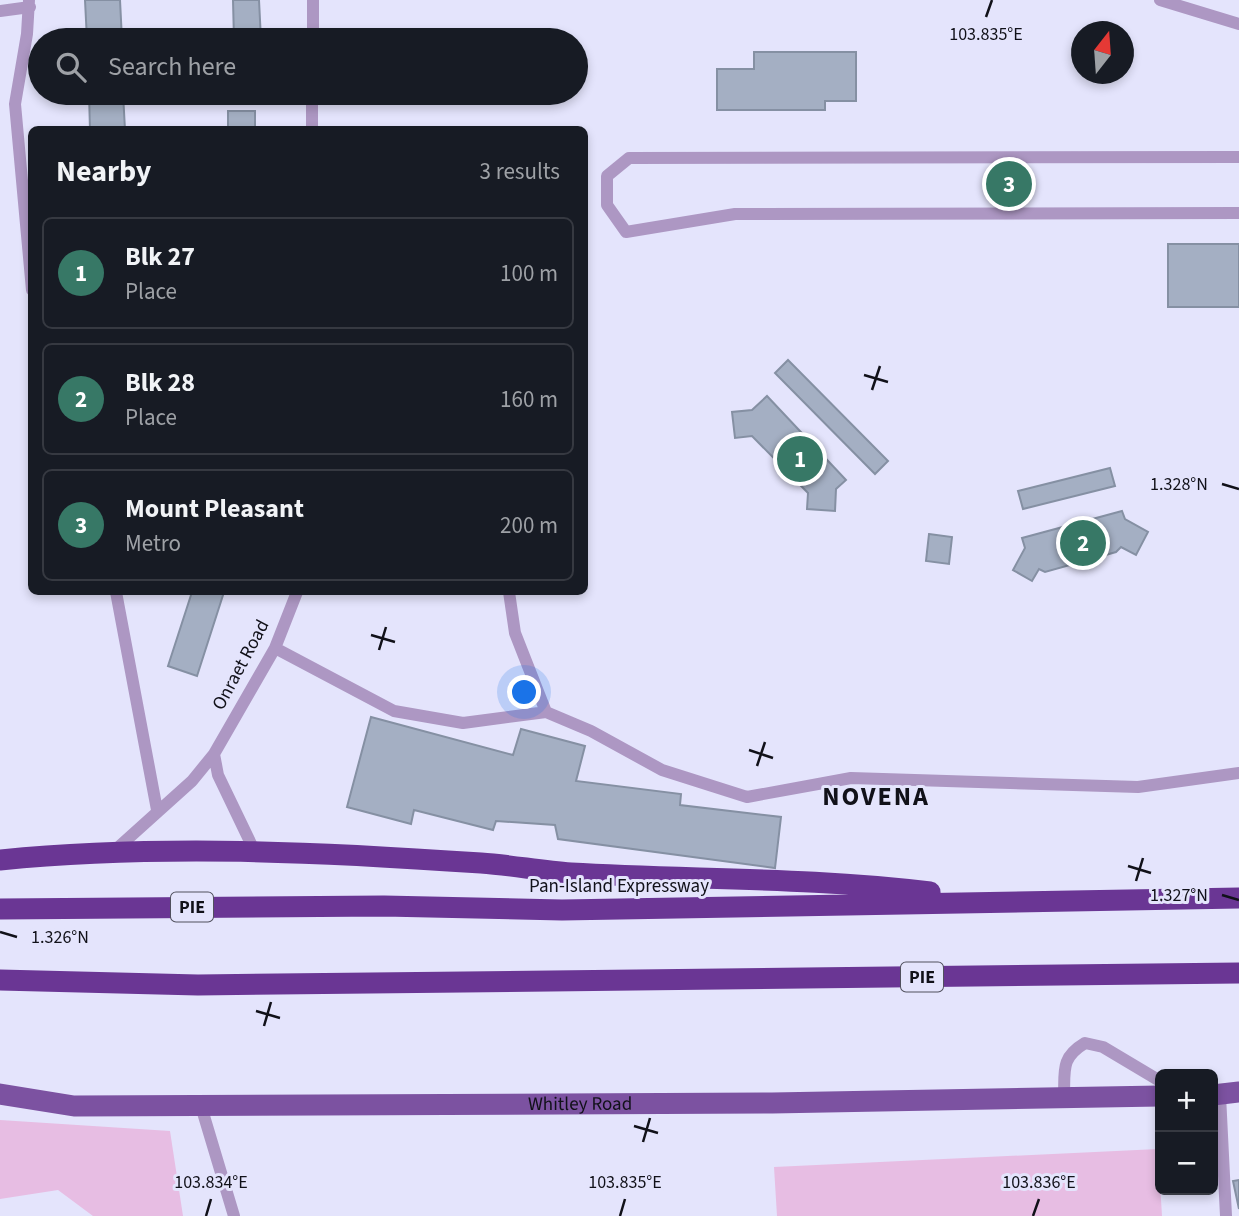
<!DOCTYPE html>
<meta charset="utf-8">
<style>
body{margin:0;font-family:"Source Sans 3",sans-serif;background:#20242c;color:#f1f3f6}
.controls{position:absolute;right:21px;bottom:21px;display:grid;overflow:hidden;border-radius:10px;box-shadow:0 4px 10px #0003}
.controls button{width:63px;height:63px;display:grid;place-items:center;padding:0;border:0;border-bottom:2px solid #363941;background:#171b24;color:#f1f3f6;font:35px sans-serif}
.compass{position:absolute;left:1071px;top:21px;width:63px;height:63px;border-radius:50%;background:#171b24;box-shadow:0 4px 10px #0003;rotate:17deg}
.you{position:absolute;left:525px;top:693px;width:24px;height:24px;margin:-18px;border:5px solid #fff;border-radius:50%;background:#1a73e8;box-shadow:0 0 0 10px #1a73e833}
.badge{display:grid;place-items:center;width:46px;height:46px;border-radius:50%;background:#377866;color:#fff;font-size:23px;font-weight:700}
.pin{position:absolute;translate:-50% -50%;border:4px solid #fff;box-shadow:0 2px 7px #0006}
.list{margin:0;padding:0;list-style:none}
h2{display:flex;justify-content:space-between;align-items:center;height:91px;margin:0;padding:0 28px;font-size:30px}
h2 small{font-size:23px;font-weight:400;color:#9ea1a6}
.list li{display:grid;grid-template-columns:46px 1fr auto;gap:21px;align-items:center;box-sizing:border-box;height:112px;margin:0 14px 14px;padding:0 14px;border:2px solid #363941;border-radius:10px}
.list b{display:block;font-size:26px;white-space:nowrap}
.list p{margin:0;font-size:23px;white-space:nowrap;color:#9ea1a6}
.list em{font-size:23px;font-style:normal;color:#9ea1a6}
.icon{flex:none;width:38px;height:38px;fill:none;stroke:currentColor;stroke-width:2;stroke-linecap:round;stroke-linejoin:round}
.map{position:relative;flex:none;width:1239px;height:1216px;overflow:hidden}
.search{position:absolute;background:#171b24;box-shadow:0 4px 10px #0003;left:28px;top:28px;width:560px;height:77px;display:flex;align-items:center;gap:18px;box-sizing:border-box;padding:0 24px;border-radius:38px;color:#9ea1a6;font-size:26px}
.panel{position:absolute;background:#171b24;box-shadow:0 4px 10px #0003;left:28px;top:126px;width:560px;height:469px;border-radius:10px}
.map>svg:first-child{display:block}
.green{fill:#e7bde3}
.building{fill:#a4afc3;stroke:#8590a3;stroke-width:2}
.lines{fill:none;stroke-linecap:round;stroke-linejoin:round}
.lane{stroke:#ad97c3;stroke-width:12}
.primary{stroke:#7c52a1;stroke-width:21}
.highway{stroke:#6a3694;stroke-width:21}
.ticks{fill:none;stroke:#111119;stroke-width:2.5}
.labels{text-anchor:middle;dominant-baseline:central;stroke-width:6;stroke-linejoin:round;paint-order:stroke}
.shield{fill:#e4e4fc;stroke:#50505d;stroke-width:2}
.shield-label{font-size:18px;font-weight:bold;fill:#111119}
.street-label{font-size:19px;fill:#111119;stroke:#e4e4fc}
.district-label{font-size:26px;font-weight:bold;letter-spacing:2px;fill:#111119;stroke:#e4e4fc}
.ticks-label{font-size:18px;text-anchor:middle;fill:#111119;stroke:#e4e4fc;stroke-width:6;stroke-linejoin:round;paint-order:stroke}
</style>
<div class="map">
<svg width="1239" height="1216" viewBox="0 0 1239 1216">
<rect width="100%" height="100%" fill="#e4e4fc"/>
<path class="green" d="M0,1120L170,1131L183,1216H93L58,1190L0,1199Z
M1158,1149L1162,1216H777L774,1167Z"/>
<path class="building" d="M85,0H120L122,40H87Z
M233,0H259L261,40H234Z
M754,52H856V101H825V110H717V69H754Z
M89,93H123L125,130H90Z
M228,111H255V130H228Z
M1168,244H1239V307H1168Z
M788,360L888,461L875,474L775,373Z
M767,396L846,480L836,489L835,511L807,509L808,493L752,436L735,438L732,412L752,410Z
M1110,468L1115,486L1023,509L1018,491Z
M1122,511L1125,519L1148,532L1136,555L1121,547L1116,552L1045,572L1039,569L1032,581L1013,570L1025,548L1022,538Z
M929,534L952,537L949,564L926,561Z
M192,592H224L197,676L168,666Z
M371,717L513,755L521,729L585,746L576,781L681,794L680,805L781,817L775,868L558,839L555,825L496,821L493,830L414,810L411,824L347,807Z
M1239,1180V1209L1233,1181Z"/>
<g class="lines">
<path class="lane" d="M29,0L27,34L15,104L32,290
M1160,0L1239,24
M0,11L30,7
M313,40V0
M312,130V93
M1239,157L629,158L607,176V205L626,232L735,214L1239,213
M116,592L157,810
M509,592L515,633L546,712
M275,648L394,711L463,723L546,712L591,731L662,770L747,797L851,778L1138,787L1239,773
M214,754L218,775L254,850
M112,853L192,781L214,754L275,648L297,592
M1220,1095L1226,1216
M1064,1098C1065,1071 1060,1058 1085,1043L1103,1047L1160,1081
M201,1106L234,1216"/>
<g class="primary">
<path id="s1" d="M0,1094L74,1106L772,1103L1160,1096"/>
<path d="M1213,1095L1239,1092"/>
</g>
<path class="highway" d="M0,860C160,844 322,852 481,863C511,865 541,871 571,873C690,880 811,877 930,892
M0,909L384,906L562,910L1239,898
M0,980L198,985L1239,973"/>
</g>
<path class="ticks" d="M986,17L992,0M864,375L888,382M872,390L880,366M1222,484L1239,489M371,635L395,642M379,650L386,627M749,750L773,758M757,766L765,742M1128,866L1151,873M1136,881L1143,858M1222,895L1239,900M0,932L17,937M256,1011L280,1018M264,1026L271,1002M634,1126L658,1133M643,1142L650,1118M206,1216L211,1199M620,1216L625,1199M1033,1216L1039,1199"/>
<g class="labels">
<g class="shield">
<rect x="171" y="892.5" width="42" height="29" rx="5"/>
<rect x="901" y="962.5" width="42" height="29" rx="5"/>
</g>
<g class="shield-label">
<text x="192" y="907">PIE</text>
<text x="922" y="977">PIE</text>
</g>
<g class="street-label">
<text transform="translate(241 665) rotate(-62)">Onraet Road</text>
<text x="619" y="886">Pan-Island Expressway</text>
<text stroke="none"><textPath href="#s1" startOffset="581">Whitley Road</textPath></text>
</g>
<g class="district-label">
<text x="876" y="796">NOVENA</text>
</g>
</g>
<g class="ticks-label">
<text x="986" y="40">103.835°E</text>
<text x="1179" y="490">1.328°N</text>
<text x="1179" y="901">1.327°N</text>
<text x="60" y="943">1.326°N</text>
<text x="211" y="1188">103.834°E</text>
<text x="625" y="1188">103.835°E</text>
<text x="1039" y="1188">103.836°E</text>
</g>
</svg>
<div class="controls">
<button>+</button>
<button>−</button>
</div>
<svg class="compass" viewBox="-18 -18 36 36"><path d="M0-13l5 13h-10z" fill="#e53935"/><path d="M0 13l5-13h-10z" fill="#9ea1a6"/></svg>
<div class="you"></div>
<div class="pin badge" style="left:800px;top:459px">1</div>
<div class="pin badge" style="left:1083px;top:543px">2</div>
<div class="pin badge" style="left:1009px;top:184px">3</div>
<div class="search"><svg class="icon" aria-label="search" viewBox="0 0 24 24"><circle cx="10" cy="10" r="6"/><path d="M15 15l6 6"/></svg>Search here</div>
<section class="panel">
<h2>Nearby<small>3 results</small></h2>
<ul class="list">
<li><span class="badge">1</span><div><b>Blk 27</b><p>Place</p></div><em>100 m</em></li>
<li><span class="badge">2</span><div><b>Blk 28</b><p>Place</p></div><em>160 m</em></li>
<li><span class="badge">3</span><div><b>Mount Pleasant</b><p>Metro</p></div><em>200 m</em></li>
</ul>
</section>
</div>
